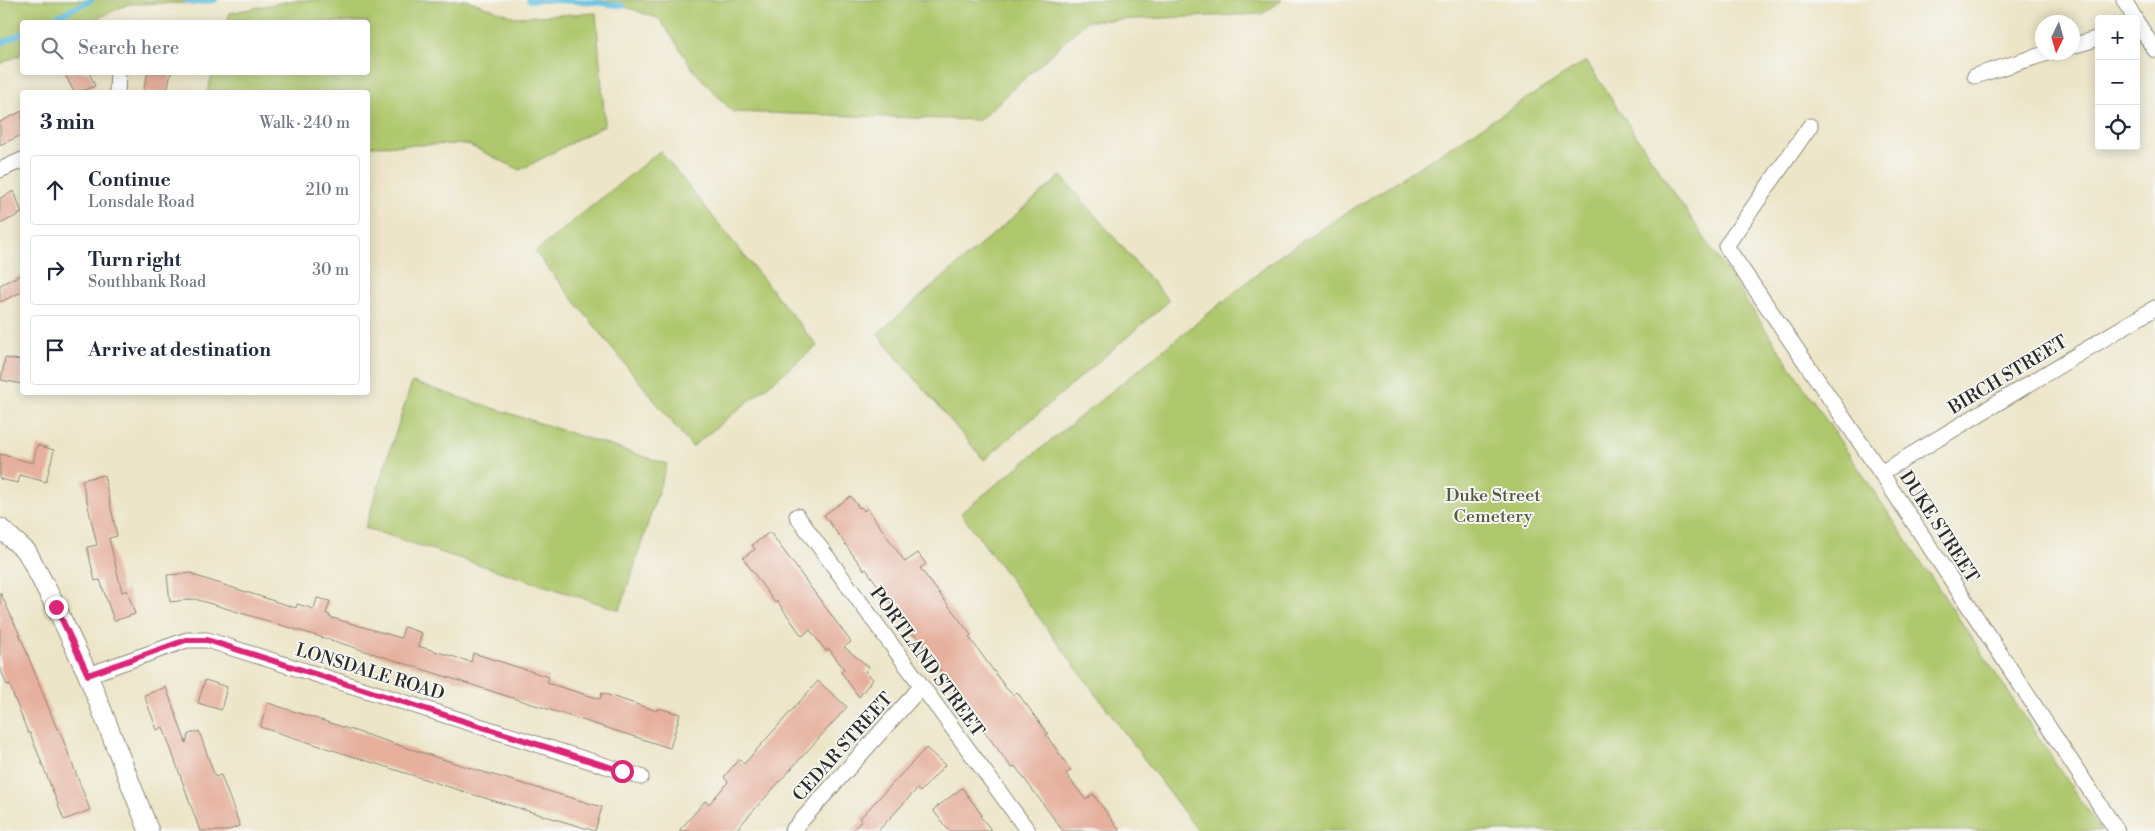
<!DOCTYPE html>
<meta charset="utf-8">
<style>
body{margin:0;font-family:"Libre Bodoni",serif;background:#f2f2f3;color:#1f2937}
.controls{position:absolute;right:15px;top:15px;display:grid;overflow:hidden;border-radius:5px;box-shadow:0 2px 12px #0003}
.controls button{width:45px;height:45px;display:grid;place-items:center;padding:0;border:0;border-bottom:1px solid #e0e1e3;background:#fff;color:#1f2937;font:25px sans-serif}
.compass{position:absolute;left:2035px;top:15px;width:45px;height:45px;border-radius:50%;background:#fff;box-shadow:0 2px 12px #0003;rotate:185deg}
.stop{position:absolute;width:15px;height:15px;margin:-11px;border:4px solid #db2777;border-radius:50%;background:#fff}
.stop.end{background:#db2777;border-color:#fff;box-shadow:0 1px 5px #0008}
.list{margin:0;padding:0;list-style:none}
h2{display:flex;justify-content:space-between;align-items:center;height:65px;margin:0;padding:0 20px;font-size:21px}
h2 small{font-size:16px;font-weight:400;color:#747a83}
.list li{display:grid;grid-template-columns:32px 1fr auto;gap:15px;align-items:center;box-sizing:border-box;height:70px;margin:0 10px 10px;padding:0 10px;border:1px solid #e0e1e3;border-radius:5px}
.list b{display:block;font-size:19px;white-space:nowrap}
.list p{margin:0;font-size:16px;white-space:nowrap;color:#747a83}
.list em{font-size:16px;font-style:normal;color:#747a83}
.icon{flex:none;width:28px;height:28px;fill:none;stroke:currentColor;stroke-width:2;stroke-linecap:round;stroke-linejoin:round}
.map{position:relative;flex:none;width:2155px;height:831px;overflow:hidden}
.search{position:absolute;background:#fff;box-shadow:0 2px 12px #0003;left:20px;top:20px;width:350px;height:55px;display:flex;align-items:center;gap:12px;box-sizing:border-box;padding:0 18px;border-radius:5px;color:#747a83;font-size:19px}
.panel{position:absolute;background:#fff;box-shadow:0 2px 12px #0003;left:20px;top:90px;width:350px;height:305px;border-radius:5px}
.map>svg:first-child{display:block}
.green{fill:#afc86d;stroke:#6d7a4c}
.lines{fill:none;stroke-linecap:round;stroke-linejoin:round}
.stream{stroke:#62bfe0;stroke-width:5.5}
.building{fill:#e6b09d}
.minor-casing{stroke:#8c8879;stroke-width:17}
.tertiary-casing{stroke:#8c8879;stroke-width:21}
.minor{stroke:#fff;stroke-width:15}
.tertiary{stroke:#fff;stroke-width:19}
.route{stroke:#db2777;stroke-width:6}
.labels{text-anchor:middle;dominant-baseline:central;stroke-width:4;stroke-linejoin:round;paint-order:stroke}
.street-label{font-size:18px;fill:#2b2b2b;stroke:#f6f6f2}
.park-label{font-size:18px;fill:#535a3f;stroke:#f6f6f2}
</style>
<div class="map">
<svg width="2155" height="831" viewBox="0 0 2155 831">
<rect width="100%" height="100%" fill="#f6f6f2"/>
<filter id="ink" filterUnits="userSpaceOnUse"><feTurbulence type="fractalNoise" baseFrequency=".02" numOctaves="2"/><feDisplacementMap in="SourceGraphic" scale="10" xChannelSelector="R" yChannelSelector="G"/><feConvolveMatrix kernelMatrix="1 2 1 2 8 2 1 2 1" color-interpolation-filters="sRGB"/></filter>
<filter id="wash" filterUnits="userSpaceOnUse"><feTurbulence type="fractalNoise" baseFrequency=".0096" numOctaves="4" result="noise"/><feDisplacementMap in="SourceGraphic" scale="20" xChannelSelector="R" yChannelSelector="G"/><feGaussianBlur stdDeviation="1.12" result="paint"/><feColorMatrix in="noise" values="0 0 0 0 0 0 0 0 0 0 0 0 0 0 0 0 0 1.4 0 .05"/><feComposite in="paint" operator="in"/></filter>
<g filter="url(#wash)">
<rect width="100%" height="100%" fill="#ece5c7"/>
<path class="green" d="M0,0H213L192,3L129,4L89,22H22V54L0,64Z
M294,0H467L515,17L596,13L605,125L520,170L467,144L368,146V92H207L213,73L368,72V22H227L230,13Z
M529,0H1282L1262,14L1087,21L979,120L733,112L695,72L660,19L623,6Z
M1586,61L2101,831H1198L961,513L1282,254Z
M660,151L817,346L692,447L535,252Z
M1061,176L1169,301L984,460L877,334Z
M412,382L667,464L620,610L365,528Z"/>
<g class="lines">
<path class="stream" d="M186,0L192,3L215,0
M529,0L585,1L623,6
M45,22L92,0
M0,44L22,33"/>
</g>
<g id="blocks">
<path class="building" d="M64,72H89L95,86L81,92H74Z
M148,72H171L167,92H143Z
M22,111V135L0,145V122Z
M14,191L22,213L0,224V198Z
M22,274V292L0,302V285Z
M5,358L20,360L19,365L22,366V384L1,380Z
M37,445L54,450L46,482L20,475L18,483L0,479V454L33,463Z
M104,475L117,536L109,538L122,592L127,590L135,614L114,621L100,580L95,581L87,547L97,545L82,480Z
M851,496L859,508L861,507L864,511L867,508L905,562L918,553L926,564L920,568L971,635L969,637L1006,688L1013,695L1017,692L1048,734L1046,735L1071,770L1066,774L1086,800L1093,794L1120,831H1063L1015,766L1012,768L987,735L915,635L914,636L866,569L864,570L824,515Z
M770,532L851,642L844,647L869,667L865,671L873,679L859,697L841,672L844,669L829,649L826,651L810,630L802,636L777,601L775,603L743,558L755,549L752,545Z
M193,573V575L296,608L297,604L314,609L317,598L330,601L326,614L330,615L329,617L401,638L404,627L422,633L418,646L471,662L473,653L549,677L547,683L600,699L602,693L657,711L658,708L680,714L670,748L334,641L195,599L170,602L167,575Z
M0,592L19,633L57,729H59L90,810L64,820L30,733H28L9,684L7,685L0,668Z
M205,680L227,687L221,710L198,703Z
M818,681L847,707L735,831H679L705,801L709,804L728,782L724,777L739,759L744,764Z
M166,687L186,743L189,734L199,731L215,777L221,775L240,826L225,831H200L163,727L157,730L144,695Z
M268,703L473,769L602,807L595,831L478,796L260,727Z
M926,748L945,765L920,792L917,789L878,831H852L862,820L860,818Z
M962,788L982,815L980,816L992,831H949L933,810Z"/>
</g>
</g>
<g filter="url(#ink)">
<use href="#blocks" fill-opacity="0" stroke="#8c8879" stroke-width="1"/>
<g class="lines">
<defs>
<path id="minor" d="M2124,0L2135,19
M2136,21L2155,50
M2072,46L2099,38
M1975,76L2051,52
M117,92L118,72
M1810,126L1726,246L1881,473L2117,831
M0,170L22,160
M1881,473L2155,308
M797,516L1028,831
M88,675L187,640H207L641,777
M792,831L921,687"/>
<path id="tertiary" d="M0,528L27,552L56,607L88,675L149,831"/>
</defs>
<use href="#minor" class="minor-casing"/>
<use href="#tertiary" class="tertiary-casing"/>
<use href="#minor" class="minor"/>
<use href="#tertiary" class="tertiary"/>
</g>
</g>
<g class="lines" filter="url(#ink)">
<path class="route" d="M56,607L88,675L186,640H207L622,771"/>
</g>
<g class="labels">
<g class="street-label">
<text transform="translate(2008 375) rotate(-31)">BIRCH STREET</text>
<text transform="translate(1939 527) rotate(57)">DUKE STREET</text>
<text transform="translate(927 662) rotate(54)">PORTLAND STREET</text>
<text transform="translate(370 672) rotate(17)">LONSDALE ROAD</text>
<text transform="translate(843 747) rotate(-48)">CEDAR STREET</text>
</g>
<g class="park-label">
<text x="1493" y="495">Duke Street<tspan x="1493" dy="21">Cemetery</tspan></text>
</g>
</g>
</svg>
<div class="controls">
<button>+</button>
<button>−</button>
<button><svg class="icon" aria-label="locate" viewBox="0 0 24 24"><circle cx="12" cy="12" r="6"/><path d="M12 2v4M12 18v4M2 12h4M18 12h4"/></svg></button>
</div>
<svg class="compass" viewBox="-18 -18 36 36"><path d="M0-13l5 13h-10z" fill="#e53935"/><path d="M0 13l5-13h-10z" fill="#747a83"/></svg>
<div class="stop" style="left:622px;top:771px"></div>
<div class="stop end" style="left:56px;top:607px"></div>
<div class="search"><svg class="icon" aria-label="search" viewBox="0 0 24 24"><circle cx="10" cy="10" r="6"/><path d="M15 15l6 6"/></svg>Search here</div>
<section class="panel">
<h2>3 min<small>Walk · 240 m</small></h2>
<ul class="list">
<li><svg class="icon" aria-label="ahead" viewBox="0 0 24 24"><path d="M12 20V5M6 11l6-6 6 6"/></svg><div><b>Continue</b><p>Lonsdale Road</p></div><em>210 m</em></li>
<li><svg class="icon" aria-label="right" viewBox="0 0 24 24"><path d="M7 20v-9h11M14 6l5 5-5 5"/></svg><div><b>Turn right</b><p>Southbank Road</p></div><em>30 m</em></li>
<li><svg class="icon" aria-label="arrive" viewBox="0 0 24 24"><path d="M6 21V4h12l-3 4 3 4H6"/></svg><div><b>Arrive at destination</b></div></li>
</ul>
</section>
</div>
